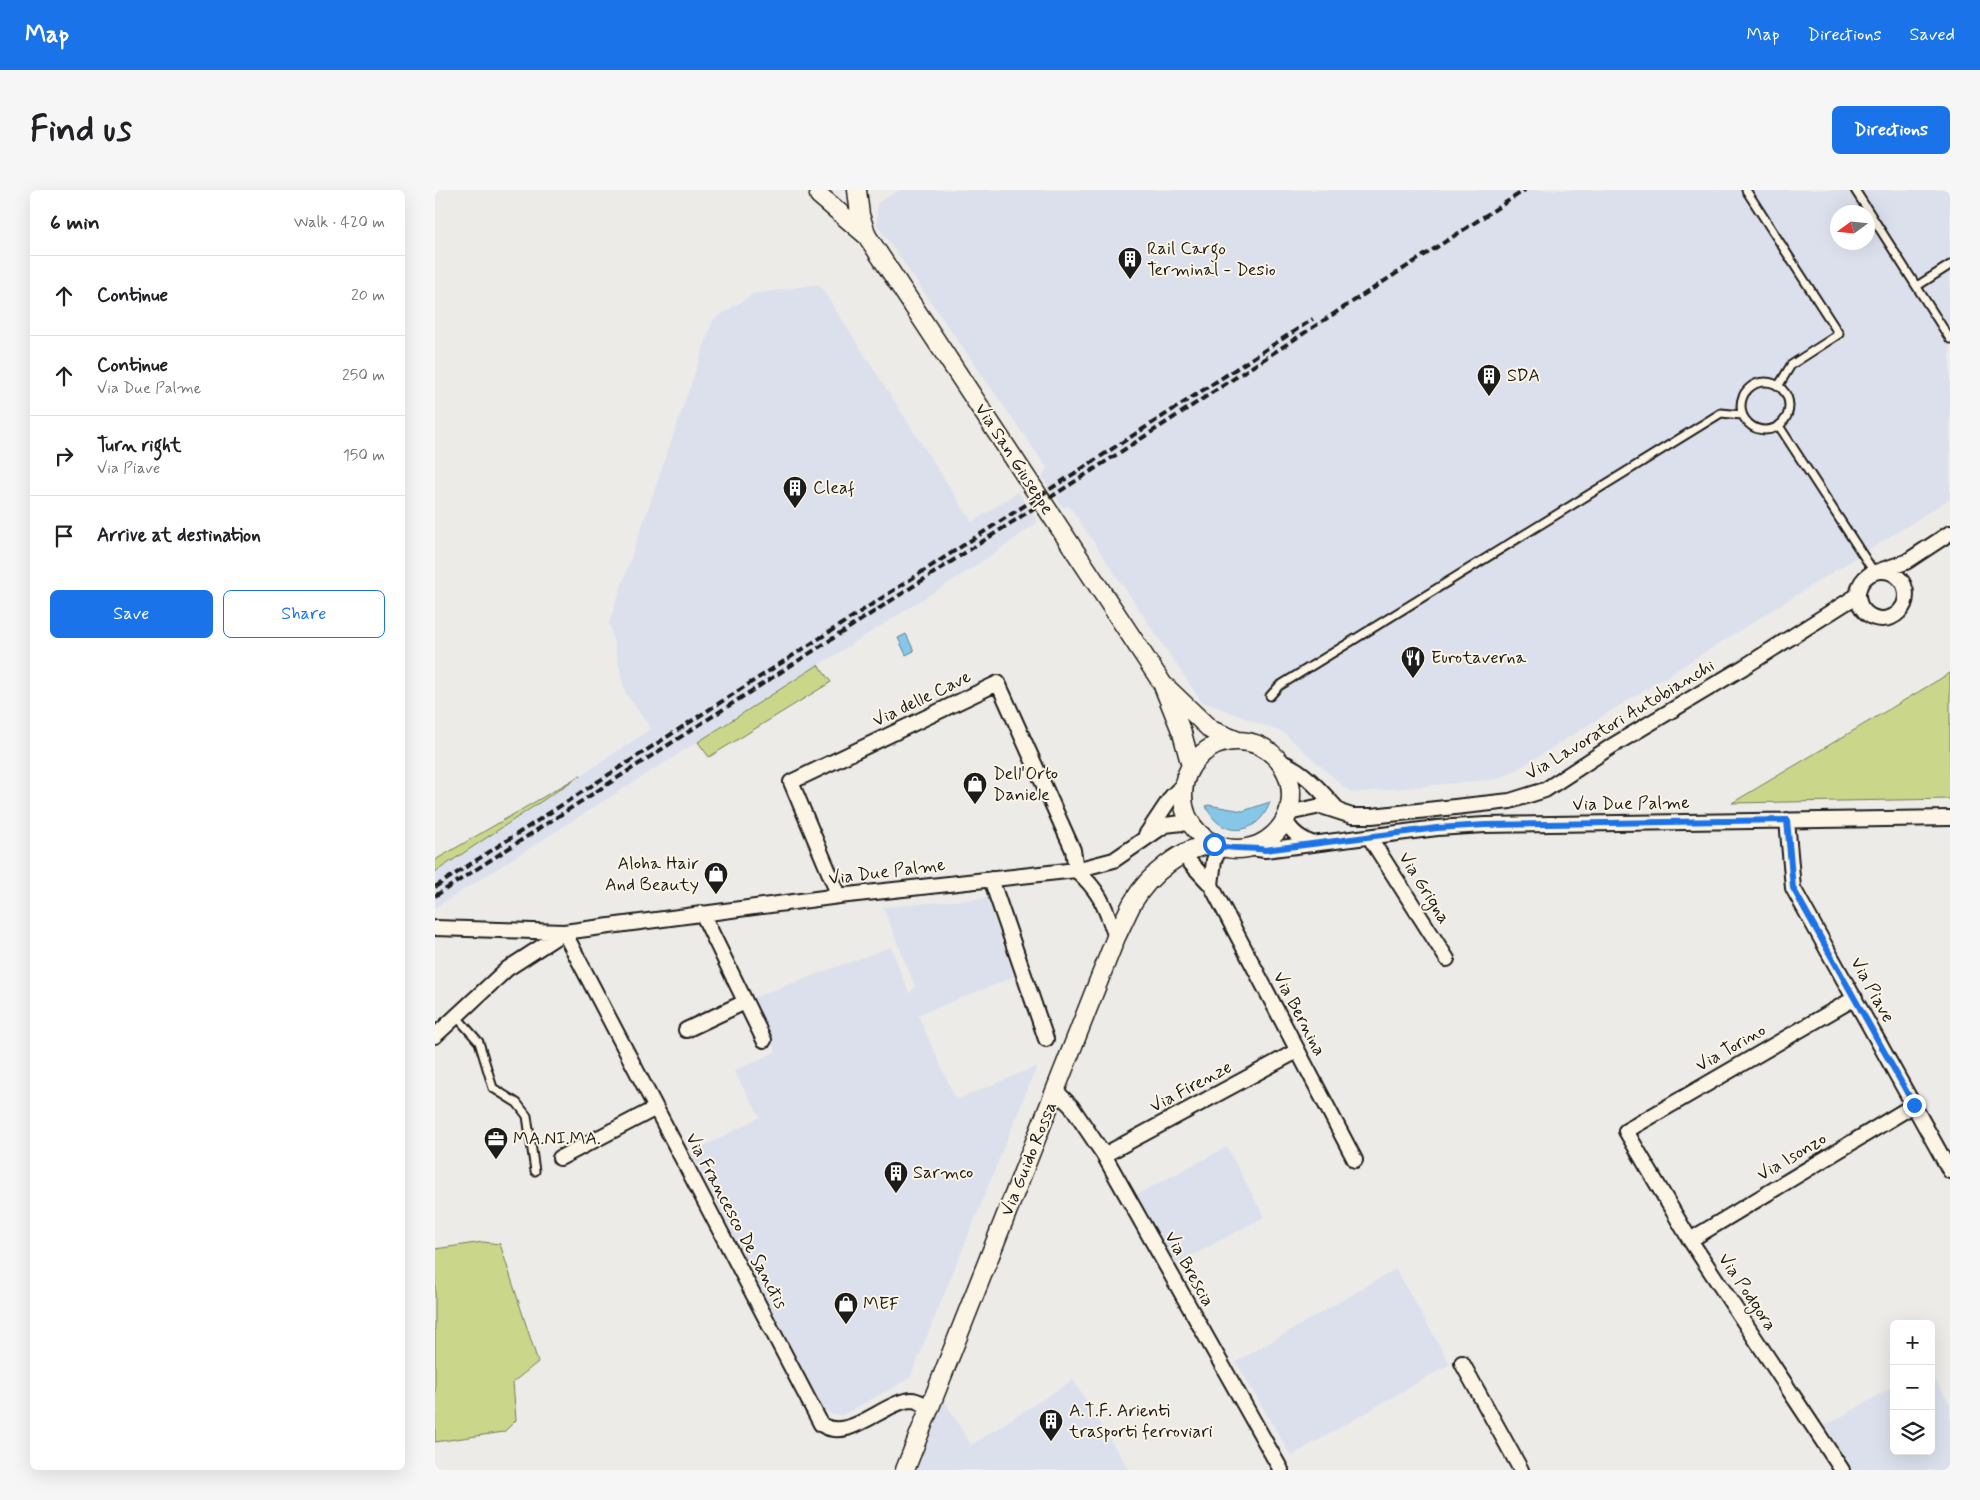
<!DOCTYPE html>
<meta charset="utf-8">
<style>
body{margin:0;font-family:Mynerve,sans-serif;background:#f6f6f6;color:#202124}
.controls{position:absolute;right:15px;bottom:15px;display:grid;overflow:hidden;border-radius:8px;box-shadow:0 5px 20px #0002}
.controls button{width:45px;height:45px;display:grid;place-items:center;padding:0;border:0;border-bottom:1px solid #e0e0e0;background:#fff;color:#202124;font:25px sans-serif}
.compass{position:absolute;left:1395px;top:15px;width:45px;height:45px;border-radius:50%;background:#fff;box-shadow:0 5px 20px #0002;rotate:255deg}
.stop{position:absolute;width:15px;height:15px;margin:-11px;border:4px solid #1a73e8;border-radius:50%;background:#fff}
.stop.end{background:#1a73e8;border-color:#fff;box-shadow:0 1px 5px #0008}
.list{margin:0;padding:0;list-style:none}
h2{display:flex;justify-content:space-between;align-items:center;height:65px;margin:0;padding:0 20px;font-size:21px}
h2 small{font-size:16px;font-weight:400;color:#757577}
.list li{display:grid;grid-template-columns:32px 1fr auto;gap:15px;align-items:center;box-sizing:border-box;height:80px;padding:0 20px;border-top:1px solid #e0e0e0}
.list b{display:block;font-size:19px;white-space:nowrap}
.list p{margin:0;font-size:16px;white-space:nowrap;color:#757577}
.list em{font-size:16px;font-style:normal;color:#757577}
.actions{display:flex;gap:10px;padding:15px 20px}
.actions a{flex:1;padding:11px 0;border:1px solid #1a73e8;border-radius:8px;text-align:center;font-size:18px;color:#1a73e8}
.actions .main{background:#1a73e8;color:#fff}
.icon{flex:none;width:28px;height:28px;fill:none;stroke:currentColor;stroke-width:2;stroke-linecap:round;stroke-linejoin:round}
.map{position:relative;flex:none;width:1515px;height:1280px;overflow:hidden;border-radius:8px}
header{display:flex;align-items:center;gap:30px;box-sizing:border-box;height:70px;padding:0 25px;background:#1a73e8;color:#fff}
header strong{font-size:24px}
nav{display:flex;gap:28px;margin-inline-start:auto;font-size:18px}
.intro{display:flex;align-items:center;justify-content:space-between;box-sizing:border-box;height:120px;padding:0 30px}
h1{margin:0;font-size:35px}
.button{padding:12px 22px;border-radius:8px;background:#1a73e8;color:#fff;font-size:18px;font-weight:700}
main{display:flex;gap:30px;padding:0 30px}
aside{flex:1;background:#fff;border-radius:8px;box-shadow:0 5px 20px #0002}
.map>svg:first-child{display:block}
.built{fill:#dbe0ec;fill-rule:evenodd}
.green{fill:#cad78b;stroke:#737a54}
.water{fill:#86c6e7;stroke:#5c8296}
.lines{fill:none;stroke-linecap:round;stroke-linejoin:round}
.service-casing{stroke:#1c1c1c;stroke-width:11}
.minor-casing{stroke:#1c1c1c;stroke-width:18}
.tertiary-casing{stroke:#1c1c1c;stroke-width:21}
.service{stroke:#fcf5e5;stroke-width:7}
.minor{stroke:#fcf5e5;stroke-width:14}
.tertiary{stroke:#fcf5e5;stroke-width:18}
.rail{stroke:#1c1c1c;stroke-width:4;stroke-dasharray:8 4;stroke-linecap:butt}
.route{stroke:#1a73e8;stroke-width:6}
.labels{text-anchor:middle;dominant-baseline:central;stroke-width:4;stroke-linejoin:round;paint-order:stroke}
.poi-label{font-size:18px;fill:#1c1c1c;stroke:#fcf5e5;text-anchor:start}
.street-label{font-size:18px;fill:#1c1c1c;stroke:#fcf5e5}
</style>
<header>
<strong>Map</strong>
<nav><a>Map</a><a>Directions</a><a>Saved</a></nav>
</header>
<div class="intro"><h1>Find us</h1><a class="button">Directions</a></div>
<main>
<aside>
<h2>6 min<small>Walk · 420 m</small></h2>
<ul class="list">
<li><svg class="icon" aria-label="ahead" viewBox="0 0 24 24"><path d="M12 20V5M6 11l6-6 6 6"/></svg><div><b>Continue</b></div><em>20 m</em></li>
<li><svg class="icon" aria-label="ahead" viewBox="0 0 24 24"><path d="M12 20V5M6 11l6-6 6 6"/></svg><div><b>Continue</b><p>Via Due Palme</p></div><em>250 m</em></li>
<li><svg class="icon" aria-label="right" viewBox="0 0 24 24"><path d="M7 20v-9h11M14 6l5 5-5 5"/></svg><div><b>Turn right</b><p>Via Piave</p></div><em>150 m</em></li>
<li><svg class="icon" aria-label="arrive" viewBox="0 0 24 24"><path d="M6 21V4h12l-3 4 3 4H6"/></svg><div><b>Arrive at destination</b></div></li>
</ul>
<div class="actions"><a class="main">Save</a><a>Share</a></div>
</aside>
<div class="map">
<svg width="1515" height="1280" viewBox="0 0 1515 1280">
<rect width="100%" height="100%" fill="#edebe8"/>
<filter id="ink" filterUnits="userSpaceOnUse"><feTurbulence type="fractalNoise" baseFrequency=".02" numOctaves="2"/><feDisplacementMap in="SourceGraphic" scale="10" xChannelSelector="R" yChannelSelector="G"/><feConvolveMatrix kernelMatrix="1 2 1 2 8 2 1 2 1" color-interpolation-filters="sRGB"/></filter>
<g filter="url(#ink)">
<path class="built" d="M465,0H1515V309L1083,579L1063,589L918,603L910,598L849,543L766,511L634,316L627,317L607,287L612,278L442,35V13ZM1402,22H1432V52H1402Z
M384,94L537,332L583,302L603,332L545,373L0,718V682L216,539L190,502L174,432L278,130L318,104Z
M552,708L579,787L483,825L521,910L602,876L475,1188L408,1225H398L389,1220L256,963L325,927L299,881L341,862L317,808L456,757L474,803L480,797L448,717Z
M792,957L829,1027L740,1075L701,1005Z
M961,1079L1015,1174L856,1266L801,1172Z
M1496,1183L1515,1214V1280H1418L1390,1236L1459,1196V1261H1496Z
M638,1190L694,1280H481L509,1210L536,1255Z"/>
<path class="green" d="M383,475L396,492L274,567L263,552Z
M1515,483V609L1297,613Z
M146,585L0,682V670Z
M48,1052L65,1054L103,1172L78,1192L81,1230L69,1242L0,1252V1059Z"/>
<path class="water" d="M471,444L479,461L471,465L463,448Z
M835,612C824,646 785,650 771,616L773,615L808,621Z"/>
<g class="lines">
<defs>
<path id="service" d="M1311,0L1404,144L1356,175L1344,195
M1420,0L1515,149
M1482,96L1515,75
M1306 216a24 24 0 1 1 48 0a24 24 0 1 1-48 0Z
M1344,236L1439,382
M835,506L844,496L1286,223L1307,225
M21,826L44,852L58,898L82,913L92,926L100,981"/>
<path id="minor" d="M1447,380L1471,372L1515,343
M1423 405a24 24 0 1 1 48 0a24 24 0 1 1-48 0Z
M844,571C869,580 886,601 904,621
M853,623L886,616L917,626H937L1075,611L1110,600L1177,556L1309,477L1423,405
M850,630C857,643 865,648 878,654
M1352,630L1358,698L1515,981
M711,645L737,606L748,595
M935,648L1012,769
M815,658L830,660L1002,638L1050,635L1515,628
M748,665L776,695L920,970
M556,689L611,849
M776,695L779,670L786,657
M404,706L356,592L563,493L638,660L641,680C666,702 670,717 681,747
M267,723L329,850
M0,738L129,742L404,706L641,680L679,670L730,635L747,633L756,635
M129,742L386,1234C413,1254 449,1211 477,1210C482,1210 490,1215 495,1217
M251,840L310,812
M0,846L72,779L129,742
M621,901L636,916L669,965L846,1280
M669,965L862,861
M125,968L221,918
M1255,1050L1479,915
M1027,1173L1086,1280
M1407,1280L1255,1050L1191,941L1420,808"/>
<path id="tertiary" d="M422,0L425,25L432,46L727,493L747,543L756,576
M384,5L432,46
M731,497L776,540L801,550
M748 605a54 54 0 1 1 108 0a54 54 0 1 1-108 0Z
M470,1280L681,747C687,735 692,723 698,712C714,685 747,657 779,654"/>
</defs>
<use href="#service" class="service-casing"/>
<use href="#minor" class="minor-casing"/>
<use href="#tertiary" class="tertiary-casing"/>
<use href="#service" class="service"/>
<use href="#minor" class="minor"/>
<use href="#tertiary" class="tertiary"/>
<path class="rail" d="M0,697L878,129
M0,706L1090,0"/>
</g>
</g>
<g class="lines" filter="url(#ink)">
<path class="route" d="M779,654C796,661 812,656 830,660L1002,638L1050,635L1352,630L1358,698L1479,915"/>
</g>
<defs>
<symbol id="building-pin" viewBox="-11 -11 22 30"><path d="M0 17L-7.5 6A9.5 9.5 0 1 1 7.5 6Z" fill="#1c1c1c" stroke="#fcf5e5"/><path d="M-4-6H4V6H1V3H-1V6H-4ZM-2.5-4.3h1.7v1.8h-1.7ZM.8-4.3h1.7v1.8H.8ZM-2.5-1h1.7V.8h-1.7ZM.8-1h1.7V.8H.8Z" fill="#fff"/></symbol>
<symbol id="restaurant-pin" viewBox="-11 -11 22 30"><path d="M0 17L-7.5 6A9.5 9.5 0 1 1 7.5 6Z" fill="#1c1c1c" stroke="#fcf5e5"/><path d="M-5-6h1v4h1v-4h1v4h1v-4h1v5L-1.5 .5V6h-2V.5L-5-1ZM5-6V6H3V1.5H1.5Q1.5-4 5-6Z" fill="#fff"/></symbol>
<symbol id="shop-pin" viewBox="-11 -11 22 30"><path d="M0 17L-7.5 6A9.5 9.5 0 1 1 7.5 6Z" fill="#1c1c1c" stroke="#fcf5e5"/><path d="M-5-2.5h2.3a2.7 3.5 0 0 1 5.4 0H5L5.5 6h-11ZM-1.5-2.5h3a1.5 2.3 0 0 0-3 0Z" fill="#fff"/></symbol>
<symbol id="office-pin" viewBox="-11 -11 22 30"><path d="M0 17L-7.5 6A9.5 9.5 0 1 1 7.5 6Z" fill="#1c1c1c" stroke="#fcf5e5"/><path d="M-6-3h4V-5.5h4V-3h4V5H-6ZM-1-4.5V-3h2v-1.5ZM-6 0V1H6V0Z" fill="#fff"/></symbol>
</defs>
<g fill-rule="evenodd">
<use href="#building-pin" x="681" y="55" width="28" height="38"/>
<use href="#building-pin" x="1040" y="172" width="28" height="38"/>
<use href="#building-pin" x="346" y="284" width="28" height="38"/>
<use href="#restaurant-pin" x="964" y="454" width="28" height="38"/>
<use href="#shop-pin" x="526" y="580" width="28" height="38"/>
<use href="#shop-pin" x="267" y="670" width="28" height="38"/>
<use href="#office-pin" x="47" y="935" width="28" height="38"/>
<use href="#building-pin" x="447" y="969" width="28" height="38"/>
<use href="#shop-pin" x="397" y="1100" width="28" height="38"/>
<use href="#building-pin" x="602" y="1217" width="28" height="38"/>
</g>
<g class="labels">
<g class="poi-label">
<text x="712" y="59">Rail Cargo<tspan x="712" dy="21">Terminal - Desio</tspan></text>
<text x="1072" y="186">SDA</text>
<text x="378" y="298">Cleaf</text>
<text x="996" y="468">Eurotaverna</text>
<text x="558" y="584">Dell'Orto<tspan x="558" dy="21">Daniele</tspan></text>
<text x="264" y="674" text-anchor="end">Aloha Hair<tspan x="264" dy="21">And Beauty</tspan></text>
<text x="78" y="949">MA.NI.MA.</text>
<text x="478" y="983">Sarmco</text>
<text x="428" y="1114">MEF</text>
<text x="634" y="1221">A.T.F. Arienti<tspan x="634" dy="21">trasporti ferroviari</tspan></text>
</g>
<g class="street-label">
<text transform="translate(579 269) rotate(57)">Via San Giuseppe</text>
<text transform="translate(487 509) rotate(-26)">Via delle Cave</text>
<text transform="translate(1185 530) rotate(-31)">Via Lavoratori Autobianchi</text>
<text transform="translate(1196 614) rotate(-1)">Via Due Palme</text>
<text transform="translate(452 682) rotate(-7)">Via Due Palme</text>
<text transform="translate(989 698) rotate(58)">Via Grigna</text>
<text transform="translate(1437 800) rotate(61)">Via Piave</text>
<text transform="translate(864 824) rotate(62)">Via Bernina</text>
<text transform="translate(1296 858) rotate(-30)">Via Torino</text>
<text transform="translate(756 897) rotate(-28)">Via Firenze</text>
<text transform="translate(1357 967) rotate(-31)">Via Isonzo</text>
<text transform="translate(594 969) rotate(-68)">Via Guido Rossa</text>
<text transform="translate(301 1031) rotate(62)">Via Francesco De Sanctis</text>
<text transform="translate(754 1079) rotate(61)">Via Brescia</text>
<text transform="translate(1312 1102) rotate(56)">Via Podgora</text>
</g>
</g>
</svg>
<div class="controls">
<button>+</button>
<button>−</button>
<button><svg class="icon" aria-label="layers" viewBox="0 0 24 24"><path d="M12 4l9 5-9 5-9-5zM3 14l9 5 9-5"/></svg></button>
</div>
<svg class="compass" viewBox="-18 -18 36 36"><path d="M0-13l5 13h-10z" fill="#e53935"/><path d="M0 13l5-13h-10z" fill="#757577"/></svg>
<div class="stop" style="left:779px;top:654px"></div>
<div class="stop end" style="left:1479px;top:915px"></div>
</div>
</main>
